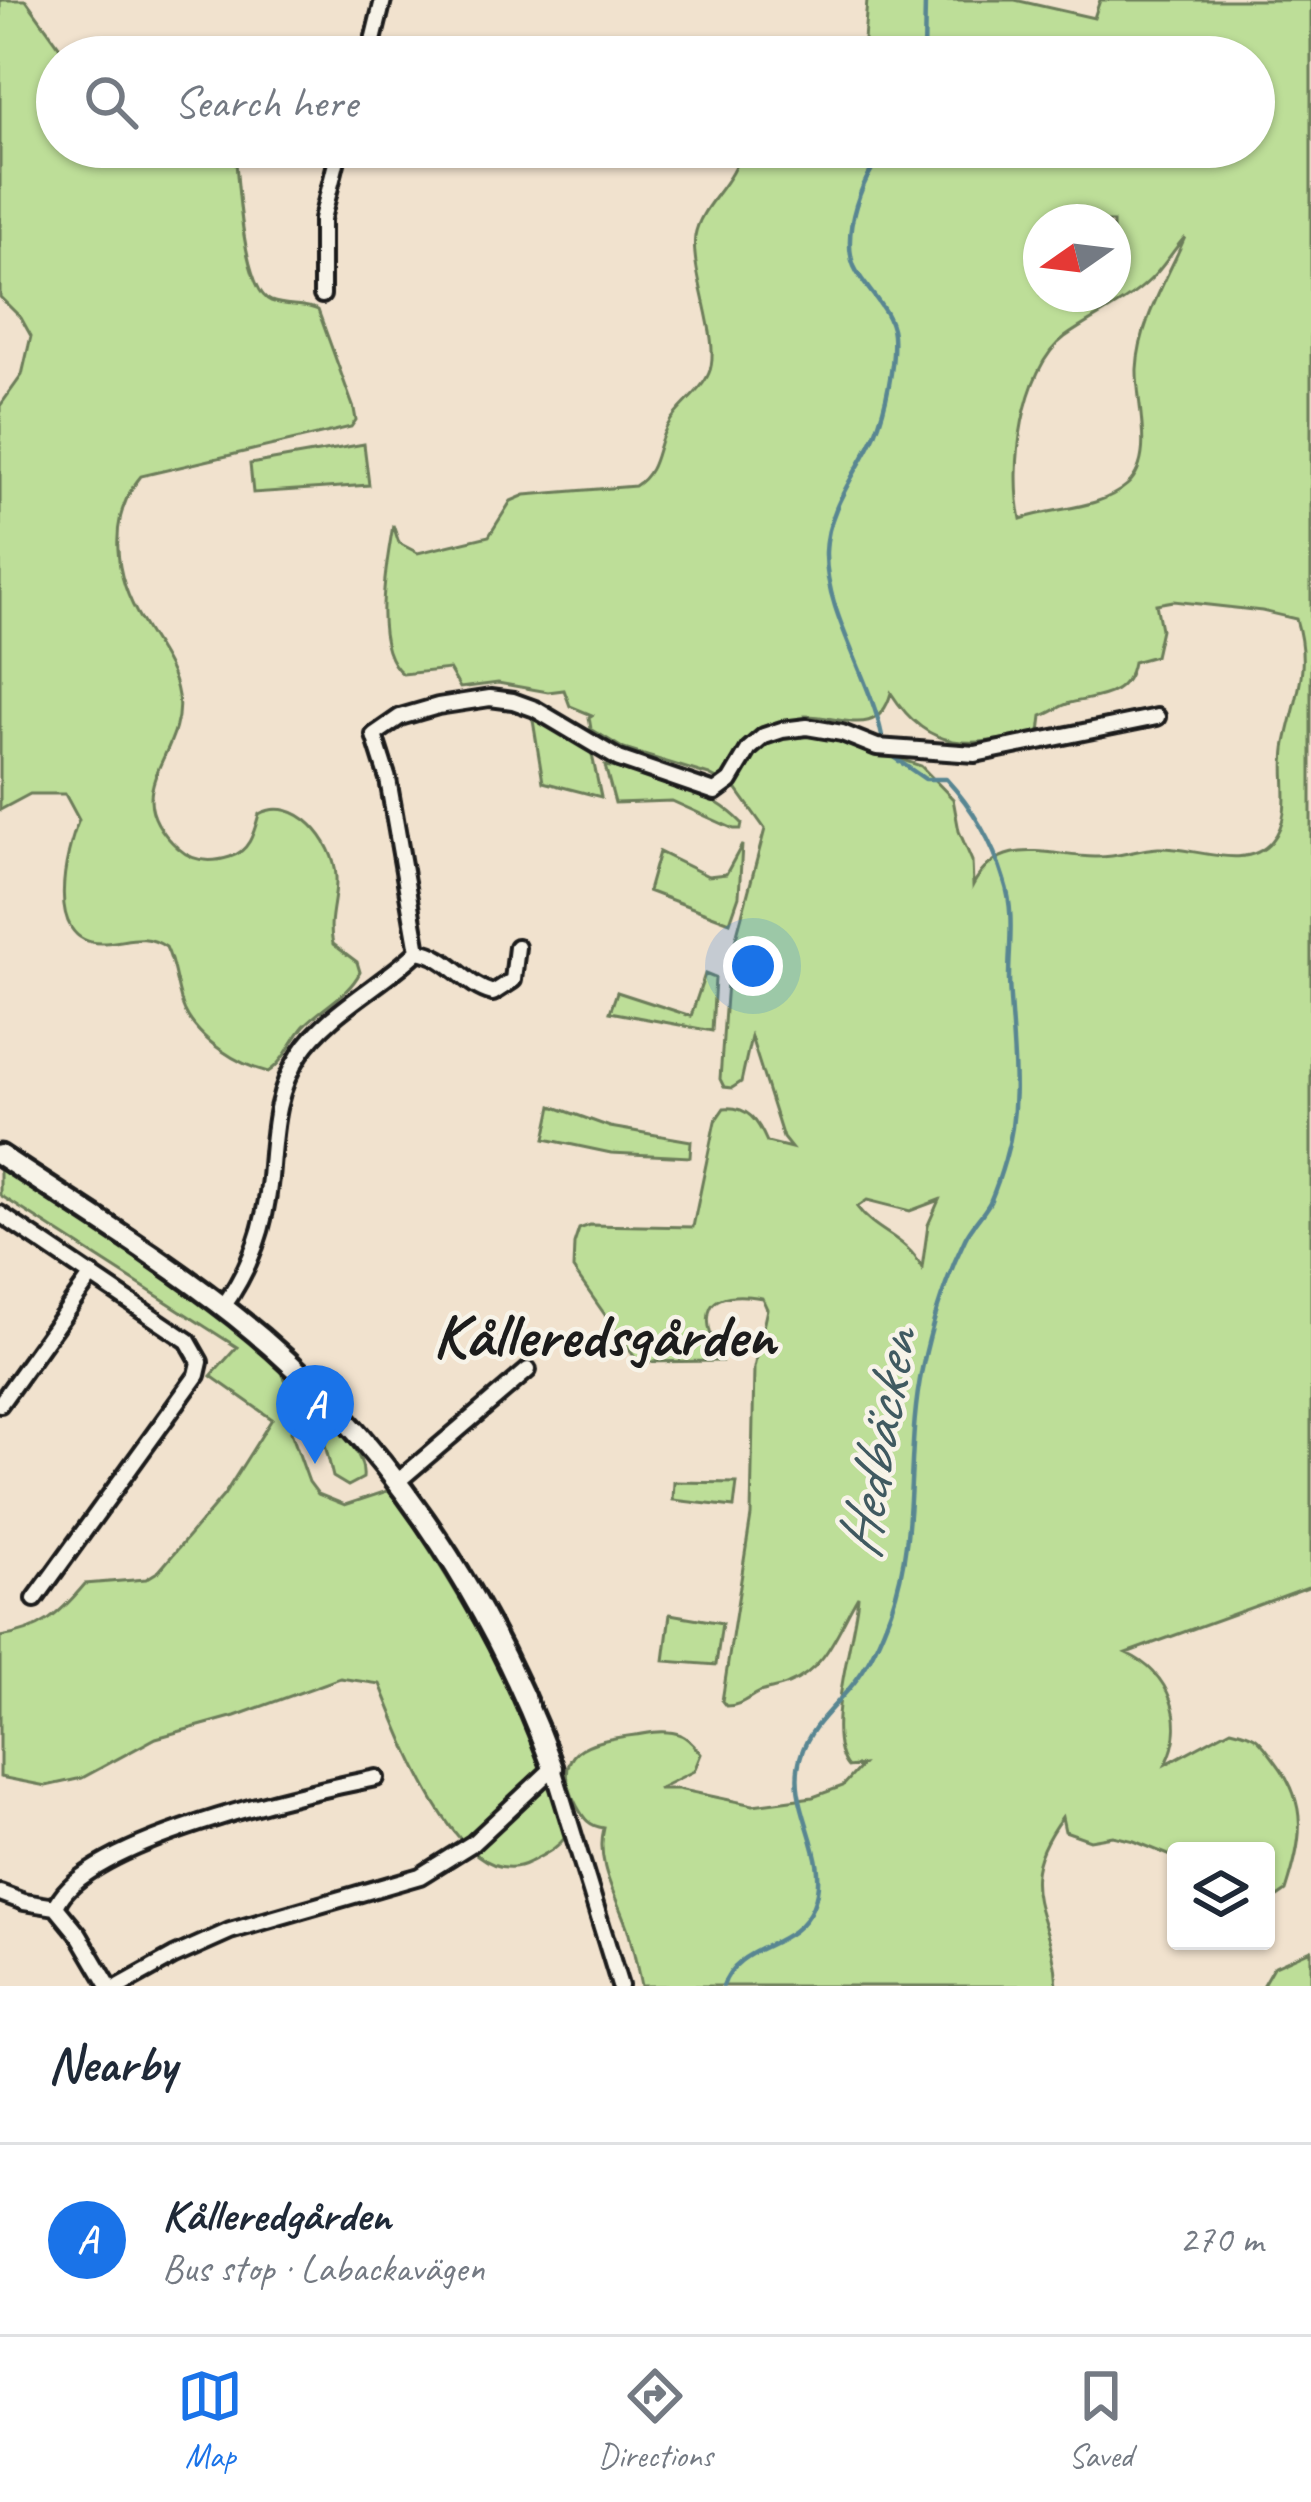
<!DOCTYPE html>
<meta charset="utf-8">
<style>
body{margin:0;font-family:Caveat,sans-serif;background:#f2f2f3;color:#1f2937}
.controls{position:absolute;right:36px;bottom:36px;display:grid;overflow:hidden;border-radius:12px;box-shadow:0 3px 9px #0004}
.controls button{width:108px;height:108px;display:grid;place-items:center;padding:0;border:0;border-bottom:3px solid #e0e1e3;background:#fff;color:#1f2937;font:60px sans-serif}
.compass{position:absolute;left:1023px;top:204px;width:108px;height:108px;border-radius:50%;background:#fff;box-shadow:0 3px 9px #0004;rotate:256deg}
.you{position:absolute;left:753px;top:966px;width:42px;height:42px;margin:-30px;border:9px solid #fff;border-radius:50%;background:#1a73e8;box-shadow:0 0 0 18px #1a73e833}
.badge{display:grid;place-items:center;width:78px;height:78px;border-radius:50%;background:#1a73e8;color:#fff;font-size:39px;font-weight:700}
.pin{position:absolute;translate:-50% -99px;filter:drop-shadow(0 3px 6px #0008)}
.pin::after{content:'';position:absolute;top:63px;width:42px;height:36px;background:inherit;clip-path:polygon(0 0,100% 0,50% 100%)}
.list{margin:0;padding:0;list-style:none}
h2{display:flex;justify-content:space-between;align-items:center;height:156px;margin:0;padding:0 48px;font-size:51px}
h2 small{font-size:39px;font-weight:400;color:#747a83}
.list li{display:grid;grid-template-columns:78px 1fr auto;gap:36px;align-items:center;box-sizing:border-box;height:192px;padding:0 48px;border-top:3px solid #e0e1e3}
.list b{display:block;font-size:45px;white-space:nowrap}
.list p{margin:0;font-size:39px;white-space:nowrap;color:#747a83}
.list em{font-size:39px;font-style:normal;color:#747a83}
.icon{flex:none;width:66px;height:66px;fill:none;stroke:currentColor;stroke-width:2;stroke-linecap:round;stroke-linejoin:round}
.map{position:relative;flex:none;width:1311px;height:1986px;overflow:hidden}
.search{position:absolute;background:#fff;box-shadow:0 3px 9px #0004;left:36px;right:36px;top:36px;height:132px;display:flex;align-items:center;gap:30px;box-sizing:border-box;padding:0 42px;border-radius:66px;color:#747a83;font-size:45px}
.sheet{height:348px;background:#fff}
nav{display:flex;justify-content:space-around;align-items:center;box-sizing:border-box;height:168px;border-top:3px solid #e0e1e3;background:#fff;font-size:33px;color:#747a83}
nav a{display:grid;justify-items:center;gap:6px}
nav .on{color:#1a73e8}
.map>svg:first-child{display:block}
.green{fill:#bdde98;stroke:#6c7d5a;stroke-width:3;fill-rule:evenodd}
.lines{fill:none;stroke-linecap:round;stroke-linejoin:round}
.stream{stroke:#598692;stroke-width:4.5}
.street-casing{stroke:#1c1c1c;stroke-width:22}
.secondary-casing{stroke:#1c1c1c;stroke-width:27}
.street{stroke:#f7f3e8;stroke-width:14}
.secondary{stroke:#f7f3e8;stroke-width:18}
.labels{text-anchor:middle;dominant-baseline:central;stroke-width:9;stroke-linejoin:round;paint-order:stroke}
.neighbourhood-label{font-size:63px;font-weight:bold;fill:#1c1c1c;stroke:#f7f3e8}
.water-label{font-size:63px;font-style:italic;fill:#405a61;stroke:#f7f3e8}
</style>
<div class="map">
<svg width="1311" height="1986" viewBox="0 0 1311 1986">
<rect width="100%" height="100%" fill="#f1e2ce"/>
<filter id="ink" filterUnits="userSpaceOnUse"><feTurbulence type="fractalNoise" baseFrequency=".00833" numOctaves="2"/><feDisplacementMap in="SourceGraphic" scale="24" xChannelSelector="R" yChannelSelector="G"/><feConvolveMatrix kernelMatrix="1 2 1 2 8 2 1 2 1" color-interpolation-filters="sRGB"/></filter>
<g filter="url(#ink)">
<path class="green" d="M0,0H26L67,57H57V147H235C237,176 243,291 271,301C286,307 303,303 318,310L354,409L356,420L351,427L141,476C106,518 114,577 142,622C156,646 174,668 178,696C187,756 113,789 178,848C193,862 211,863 230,857C250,851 254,832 259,814C296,794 335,842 336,877C337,901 327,919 333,944L357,962L360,972C349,995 321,1008 304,1026C291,1041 284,1062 268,1072C238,1065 199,1040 185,1011C176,991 176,967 166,947C142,931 126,943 101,943C43,943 66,850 79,820L65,794H30L0,810V406L22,375L31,336L21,318L0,297Z
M867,0H1015L1094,18L1100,0H1311V1586L1126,1653C1170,1673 1188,1722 1166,1764L1231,1729C1261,1736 1258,1739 1276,1762C1309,1805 1302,1841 1286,1891L1266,1905V1851H1176V1858L1134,1841L1113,1836L1090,1840L1065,1831L1062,1817C1007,1892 1054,1911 1057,1986H641C637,1967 633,1948 628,1930C617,1897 595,1863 604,1828C589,1826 584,1819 577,1806C548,1750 588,1741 635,1735C650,1733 666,1729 681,1735C690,1739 695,1747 701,1754L694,1771L658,1789H678L753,1805L813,1797L843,1786L862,1765L848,1767C821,1735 855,1639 858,1596C838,1629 827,1669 788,1684C779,1688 769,1689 760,1692C747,1698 741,1706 726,1706L722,1701L751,1516L754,1368L767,1309L762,1298C703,1288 698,1313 721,1361L638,1362L573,1269L574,1244L579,1229L590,1225L693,1227L715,1121L724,1108C748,1106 758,1121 767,1142L791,1148L783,1138L751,1037L741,1082L732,1088L724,1087L720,1079L728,968L765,829L737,790L709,775L624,749L591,729L589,717L592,715L570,706L564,690L548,692L498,683L460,688L449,669L403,674C369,648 387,563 393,525L399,543L418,553L489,536L511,501L525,495L635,486C660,470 654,446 669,423C679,406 701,392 709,373C722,342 690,273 695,236C700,204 736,183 741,147H1254V57H848L864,40ZM1041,222H1113V294H1041ZM1185,237C1167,279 1139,323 1137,369C1136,404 1156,459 1127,485C1098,510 1056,507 1021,519C1010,470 1021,369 1065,337C1093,317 1125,304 1150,280C1163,268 1173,250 1185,237ZM1173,601L1262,611L1296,619C1311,669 1296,694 1286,743C1279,775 1295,813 1272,841C1247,873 1192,846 1158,848C1137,849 1117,858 1095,857C1047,856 1000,834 973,885L972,861L959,831L953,799L921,766L817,732L806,716C842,716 878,740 891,693C932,757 975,745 1040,732L1042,716C1054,712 1059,706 1070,703C1100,696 1127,697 1133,662L1155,656L1161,629L1156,604ZM867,1200L910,1211L939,1200L928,1225L922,1268C906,1236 877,1234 857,1207Z
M364,444L369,485L253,493L250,464Z
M532,714L591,750L601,797L543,782Z
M605,766C650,773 710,789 742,823L741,829H734L672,801L615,803Z
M742,845L739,896L730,922L648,891L659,852L708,876L726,874Z
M705,974L715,978L712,1031L610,1012L617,992L691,1016Z
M552,1106L610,1127L691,1141L690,1157L611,1153L545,1139Z
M0,1157L206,1302L279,1366L297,1406L291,1432L309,1482L318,1494L345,1505L390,1490C463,1596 530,1711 567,1835C557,1849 545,1854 530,1862C459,1899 400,1732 380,1684L340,1678L235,1716L156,1738L82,1778L46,1786L0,1777V1637C41,1631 59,1615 85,1584L146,1579L159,1571L224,1495L272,1419L211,1376L237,1347L0,1195Z
M316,1408C334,1427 366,1450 363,1478L348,1486L333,1477Z
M674,1482L737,1483L734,1507L673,1500Z
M670,1614L722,1623L716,1665L664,1661Z
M1311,1950V1986H1262L1273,1967Z"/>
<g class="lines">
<path class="stream" d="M924,57L925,0
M882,736C870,676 825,613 826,552C827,508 858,472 875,434C886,407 895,364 893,335C891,311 868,291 857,272C837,240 863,169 890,147
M723,1986C738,1941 795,1951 813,1906C834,1853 784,1807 801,1755C812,1721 840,1704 859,1676C873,1657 883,1632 891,1610C919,1530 905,1450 922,1369C931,1326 946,1278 965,1239C971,1226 983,1215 990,1202C996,1188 1001,1173 1005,1159C1023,1101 1011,1039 1009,979C1009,944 1015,913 1004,880C993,843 972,807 946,779H925L896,759"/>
<defs>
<path id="street" d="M369,57L383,0
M322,295V219L340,147
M418,951C450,956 463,985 493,993L513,980L517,947
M0,1214L188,1341L200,1362L197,1375L35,1599
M223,1307C251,1267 265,1227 270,1178C274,1134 274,1094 300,1054C328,1011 382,986 418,951L388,779L374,735L400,717L438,706L490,698L513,701L535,709L619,759L715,792L730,781L749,749L764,736L782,730L807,727L842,733L877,747L975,754L1157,717
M0,1404L92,1275
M397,1482L528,1370
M0,1893L24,1902L56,1907L79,1935L109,1986
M56,1907C79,1842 310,1791 376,1778
M120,1986L174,1956L230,1931L420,1876L473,1843L553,1768L620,1986"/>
<path id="secondary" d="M0,1155C78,1207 161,1257 235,1316C381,1432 489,1594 553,1768"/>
</defs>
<use href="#street" class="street-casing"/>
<use href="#secondary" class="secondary-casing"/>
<use href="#street" class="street"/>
<use href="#secondary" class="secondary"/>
</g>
</g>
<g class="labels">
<g class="neighbourhood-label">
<text x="604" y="1335">Kålleredsgården</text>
</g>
<g class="water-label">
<text transform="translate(877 1444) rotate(-80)">Hedbäcken</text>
</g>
</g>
</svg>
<div class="controls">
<button><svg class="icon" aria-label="layers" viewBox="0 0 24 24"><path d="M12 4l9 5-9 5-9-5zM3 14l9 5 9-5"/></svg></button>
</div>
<svg class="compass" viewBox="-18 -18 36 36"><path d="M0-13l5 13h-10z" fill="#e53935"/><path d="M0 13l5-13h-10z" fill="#747a83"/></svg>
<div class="you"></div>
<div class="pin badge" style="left:315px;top:1464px">A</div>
<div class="search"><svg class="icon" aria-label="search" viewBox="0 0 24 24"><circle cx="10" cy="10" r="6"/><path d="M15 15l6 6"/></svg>Search here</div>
</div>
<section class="sheet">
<h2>Nearby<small></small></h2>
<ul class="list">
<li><span class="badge">A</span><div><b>Kålleredgården</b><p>Bus stop · Labackavägen</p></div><em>270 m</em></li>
</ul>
</section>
<nav>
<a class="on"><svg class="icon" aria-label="map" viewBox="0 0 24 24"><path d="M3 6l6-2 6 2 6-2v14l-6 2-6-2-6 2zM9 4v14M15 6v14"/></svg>Map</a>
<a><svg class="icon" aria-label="directions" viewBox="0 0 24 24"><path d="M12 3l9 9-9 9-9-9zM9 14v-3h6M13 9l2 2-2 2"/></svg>Directions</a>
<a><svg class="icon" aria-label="saved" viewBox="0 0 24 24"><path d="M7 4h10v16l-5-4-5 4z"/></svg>Saved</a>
</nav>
